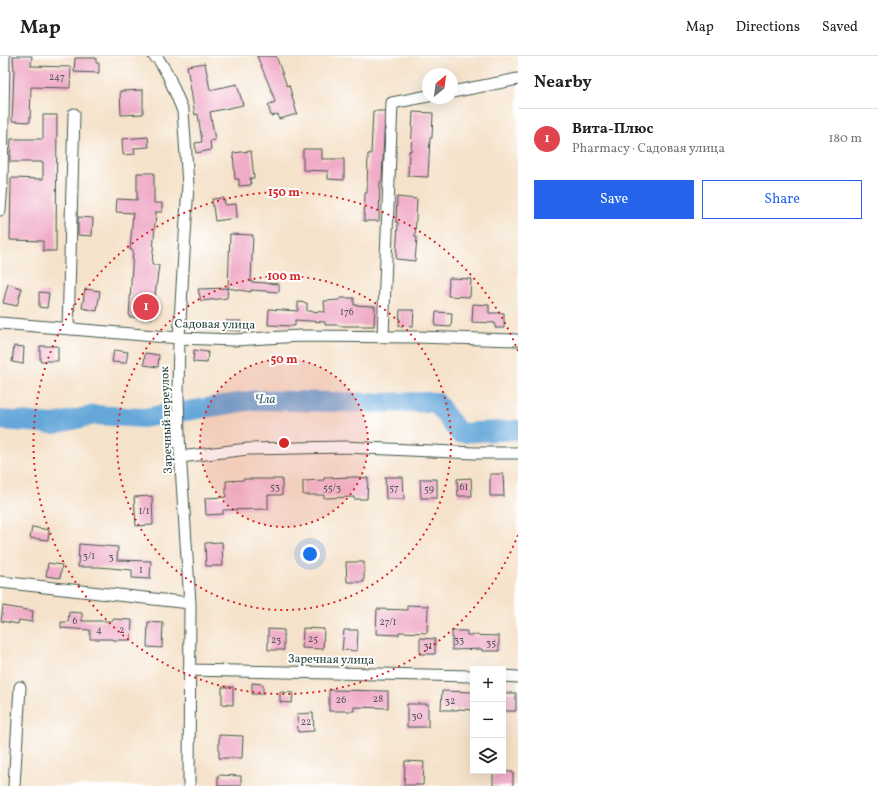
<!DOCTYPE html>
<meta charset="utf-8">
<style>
body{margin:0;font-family:Vollkorn,serif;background:#f6f6f6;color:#202124}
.controls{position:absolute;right:12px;bottom:12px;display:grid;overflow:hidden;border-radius:0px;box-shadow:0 4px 16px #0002}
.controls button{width:36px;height:36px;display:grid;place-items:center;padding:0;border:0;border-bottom:1px solid #e0e0e0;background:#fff;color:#202124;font:20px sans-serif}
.compass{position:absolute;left:422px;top:12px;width:36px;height:36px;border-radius:50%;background:#fff;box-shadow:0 4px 16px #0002;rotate:29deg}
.you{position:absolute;left:310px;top:498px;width:14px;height:14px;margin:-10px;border:3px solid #fff;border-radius:50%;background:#1a73e8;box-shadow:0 0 0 6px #1a73e833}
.badge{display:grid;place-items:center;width:26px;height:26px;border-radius:50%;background:#2563eb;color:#fff;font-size:13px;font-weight:700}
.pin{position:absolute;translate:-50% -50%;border:2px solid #fff;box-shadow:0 1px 4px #0006}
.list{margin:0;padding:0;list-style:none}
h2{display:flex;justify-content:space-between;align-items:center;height:52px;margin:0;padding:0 16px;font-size:17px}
h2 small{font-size:13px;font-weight:400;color:#757577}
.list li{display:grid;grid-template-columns:26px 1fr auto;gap:12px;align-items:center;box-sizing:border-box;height:60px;padding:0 16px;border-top:1px solid #e0e0e0}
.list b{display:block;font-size:15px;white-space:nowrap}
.list p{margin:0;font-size:13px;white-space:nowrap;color:#757577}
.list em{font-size:13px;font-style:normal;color:#757577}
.actions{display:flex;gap:8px;padding:12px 16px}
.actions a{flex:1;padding:9px 0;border:1px solid #2563eb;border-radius:0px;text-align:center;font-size:14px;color:#2563eb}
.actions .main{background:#2563eb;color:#fff}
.icon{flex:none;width:22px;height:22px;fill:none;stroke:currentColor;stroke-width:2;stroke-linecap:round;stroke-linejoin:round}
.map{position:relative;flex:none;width:518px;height:730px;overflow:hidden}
header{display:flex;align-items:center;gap:24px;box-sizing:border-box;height:56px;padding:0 20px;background:#fff;border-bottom:1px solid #e0e0e0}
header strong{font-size:19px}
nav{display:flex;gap:22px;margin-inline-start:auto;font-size:14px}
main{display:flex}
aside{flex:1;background:#fff}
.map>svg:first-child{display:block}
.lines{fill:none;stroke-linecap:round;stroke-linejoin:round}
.river{stroke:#65a7d9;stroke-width:20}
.building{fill:#f0abc7}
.minor-casing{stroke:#3f564a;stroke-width:13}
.minor{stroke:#fff;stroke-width:11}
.ring{fill:none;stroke:#d62828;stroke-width:2;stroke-dasharray:2 4}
.labels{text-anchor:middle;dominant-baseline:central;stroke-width:4;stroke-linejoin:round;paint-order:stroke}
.number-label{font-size:10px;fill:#535859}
.street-label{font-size:12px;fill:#1f3d34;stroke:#fff}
.water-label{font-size:13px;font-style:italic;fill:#38626e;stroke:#fff}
.centre{fill:#d62828;stroke:#fff;stroke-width:2}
.ring-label{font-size:12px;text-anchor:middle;font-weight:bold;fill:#d62828;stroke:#fff;stroke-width:4;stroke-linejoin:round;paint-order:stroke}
</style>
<header>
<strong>Map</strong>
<nav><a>Map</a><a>Directions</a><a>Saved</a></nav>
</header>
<main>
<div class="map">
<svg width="518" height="730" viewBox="0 0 518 730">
<rect width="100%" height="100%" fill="#fff"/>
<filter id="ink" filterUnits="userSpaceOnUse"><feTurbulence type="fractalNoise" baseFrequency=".025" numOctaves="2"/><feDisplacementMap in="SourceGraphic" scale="8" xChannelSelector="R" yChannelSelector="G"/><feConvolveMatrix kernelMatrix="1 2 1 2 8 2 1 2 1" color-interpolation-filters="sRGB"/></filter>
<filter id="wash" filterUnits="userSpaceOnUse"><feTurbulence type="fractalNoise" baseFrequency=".012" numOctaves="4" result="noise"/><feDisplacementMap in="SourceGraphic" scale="16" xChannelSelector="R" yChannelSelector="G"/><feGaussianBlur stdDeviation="0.9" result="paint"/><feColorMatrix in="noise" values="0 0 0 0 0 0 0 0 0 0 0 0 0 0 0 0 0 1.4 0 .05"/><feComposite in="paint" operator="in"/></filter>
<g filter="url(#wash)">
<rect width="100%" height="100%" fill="#f5e2ca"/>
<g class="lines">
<path class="river" d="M0,364L30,366L54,368L95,359L143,362L255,344L370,347L436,346L459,377L518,374"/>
</g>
<g id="blocks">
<path class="building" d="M13,0H32L31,10L71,11L70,32L31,31L30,66L12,65L14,15Z
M257,0H276L287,30L289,29L297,58L279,63L278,58L271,60L268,49L275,46L272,36Z
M75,2H96V7H99V17L74,16Z
M205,7L210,34L237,28L243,49L210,56L215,84L210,85L211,94L196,97L195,87L202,86L198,58L195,59L187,10Z
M143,34V58L121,59L120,35Z
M373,55H385L382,126H380L379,165H364L365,137H367L368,98H371Z
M413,56L433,57L432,82H430L428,121L408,120L409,95H411Z
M43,59H57L56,195H43V185L10,184L11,122L43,123V106H10L11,83H43Z
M148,81L149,91L134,92L135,98L123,99L122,83Z
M303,93H322V103H344V124L328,123V115L303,114Z
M251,95L254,122H250L251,129L239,130V123H235L233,97Z
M137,117H154V147H162V156H156L152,209H159L152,262L129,261L133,194H130L133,157L116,156L117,143L137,144Z
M397,141L417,143L415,181H417L415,205L396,203L398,166H396Z
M224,142L225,149L236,148L237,162L215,165L212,143Z
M78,161L93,162L92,180L78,179Z
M230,178L253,179L251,226L279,228V236L251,234V236L228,232Z
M449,222L471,223L470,241L448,240Z
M8,228L21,232V235L17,250L3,247Z
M228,232L227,242L201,245L198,233Z
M85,233L100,235L97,255L82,252Z
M39,236L49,237L47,252L39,251Z
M340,242H354V249L375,250L374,270H339V269H325V266L295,264V270L268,269L269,253L298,255V246L307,247V255L325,256L324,245L340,244Z
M473,248L489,249V257H504V272H495V267L472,266Z
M400,254H414L413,271L399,270Z
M436,256L452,257L451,271L435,270Z
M226,265H241V275L226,274Z
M14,290L24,291L23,308L12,306Z
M40,290H58V305H40Z
M114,294L128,296L126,307L112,306Z
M194,294L208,296L207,307L193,306Z
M145,297L159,299L158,311L144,309Z
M490,418H503L504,440H490Z
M355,421L368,422L367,443H354V441L324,442V439H303V425L324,424V422Z
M385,421H403L404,443H386Z
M471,422L472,440H458L457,423Z
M243,423H282V439H268V453L223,454V458L206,459L205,442L226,441V425L243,424Z
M420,423H437V442H421Z
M152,440L153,469L136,470L134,441Z
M32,471L49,474L48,484L30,482Z
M222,486L223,510H206L205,487Z
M79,488L118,491L117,504L151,505L150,523L132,522V514L99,511H78Z
M346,506H364V526H347Z
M48,507L62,509L60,522L46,520Z
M407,549L428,550L427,577L399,576V579L376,578L377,553L407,554Z
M3,550L33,555L32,566L19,564L18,568L1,565Z
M69,556L82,557V565H113V563L132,564L131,584H112V583H90V574L61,572V566H68Z
M148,566L163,567L162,592L147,591Z
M303,572L324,573L323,593L302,592Z
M268,573L284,574V594H268Z
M344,574H358L357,595L342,594Z
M452,575H467V579L499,580V595H482V593L452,594Z
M420,582L435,583V598H420Z
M252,627L263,628V638H252Z
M222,631H233V649L222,648Z
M329,634L388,635V652L354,651V655H329Z
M442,635L473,636V654L458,653V654H441Z
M280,636L293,637L292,647L280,646Z
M503,637H516V655H503Z
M407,648H428V671H407Z
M313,657L314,675L298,676L297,658Z
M219,679L243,680L242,702H219Z
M405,705L424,706L423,729H404Z
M493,715L513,716V730H493Z
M218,719L241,720V730H218Z"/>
</g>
</g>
<g filter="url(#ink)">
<use href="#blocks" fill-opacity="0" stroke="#3f564a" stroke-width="1"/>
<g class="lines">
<defs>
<path id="minor" d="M154,0L159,4L168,19L183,55L188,129L179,282L178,339L179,380L190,547L189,730
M452,36L518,23
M0,154L2,128L4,0
M0,267L179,282L234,284L301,280L416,281L518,284
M68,273L74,58
M383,280L392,47L428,40
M180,401L248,393L344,391L475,397H518
M0,526L190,547
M189,614L473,620
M503,620L518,621
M14,730L20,631"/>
</defs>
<use href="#minor" class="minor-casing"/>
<use href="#minor" class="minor"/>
</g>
</g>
<circle cx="284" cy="387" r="84" fill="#d62828" fill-opacity=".12"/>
<g class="ring">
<circle cx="284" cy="387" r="84"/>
<circle cx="284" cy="387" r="167"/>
<path d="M518 479A251 251 0 1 1 518 295"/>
</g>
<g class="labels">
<g class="number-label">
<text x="57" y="21">247</text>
<text x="347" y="256">176</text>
<text x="275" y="431">53</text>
<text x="464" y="431">61</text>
<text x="332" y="432">55/3</text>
<text x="394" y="432">57</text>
<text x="429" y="433">59</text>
<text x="144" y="455">1/1</text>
<text x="89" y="500">3/1</text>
<text x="111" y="501">3</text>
<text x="141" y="514">1</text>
<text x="75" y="565">6</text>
<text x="388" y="566">27/1</text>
<text x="99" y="574">4</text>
<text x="122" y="574">2</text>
<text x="313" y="583">25</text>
<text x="276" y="584">23</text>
<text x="459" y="584">33</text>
<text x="491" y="587">35</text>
<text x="428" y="590">31</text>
<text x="378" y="643">28</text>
<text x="341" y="644">26</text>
<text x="450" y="645">32</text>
<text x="417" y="660">30</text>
<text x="306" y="666">22</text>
</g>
<g class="street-label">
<text transform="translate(215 269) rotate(1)">Садовая улица</text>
<text transform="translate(167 364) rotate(-92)">Заречный переулок</text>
<text transform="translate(331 604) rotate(1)">Заречная улица</text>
</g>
<g class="water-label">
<text transform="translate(265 344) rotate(-1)">Чла</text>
</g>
</g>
<circle cx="284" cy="387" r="6" class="centre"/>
<g class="ring-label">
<text x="284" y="140">150 m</text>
<text x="284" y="224">100 m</text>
<text x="284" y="307">50 m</text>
</g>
</svg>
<div class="controls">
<button>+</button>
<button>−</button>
<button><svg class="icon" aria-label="layers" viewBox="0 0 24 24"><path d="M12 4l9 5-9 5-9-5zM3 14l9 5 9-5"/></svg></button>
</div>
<svg class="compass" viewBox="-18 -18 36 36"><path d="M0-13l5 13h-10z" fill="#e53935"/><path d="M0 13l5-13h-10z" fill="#757577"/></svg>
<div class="you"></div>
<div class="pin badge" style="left:146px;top:251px;background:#e0444e">1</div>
</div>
<aside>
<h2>Nearby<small></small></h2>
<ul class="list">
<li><span class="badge" style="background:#e0444e">1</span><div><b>Вита-Плюс</b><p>Pharmacy · Садовая улица</p></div><em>180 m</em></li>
</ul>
<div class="actions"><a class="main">Save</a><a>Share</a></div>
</aside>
</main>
